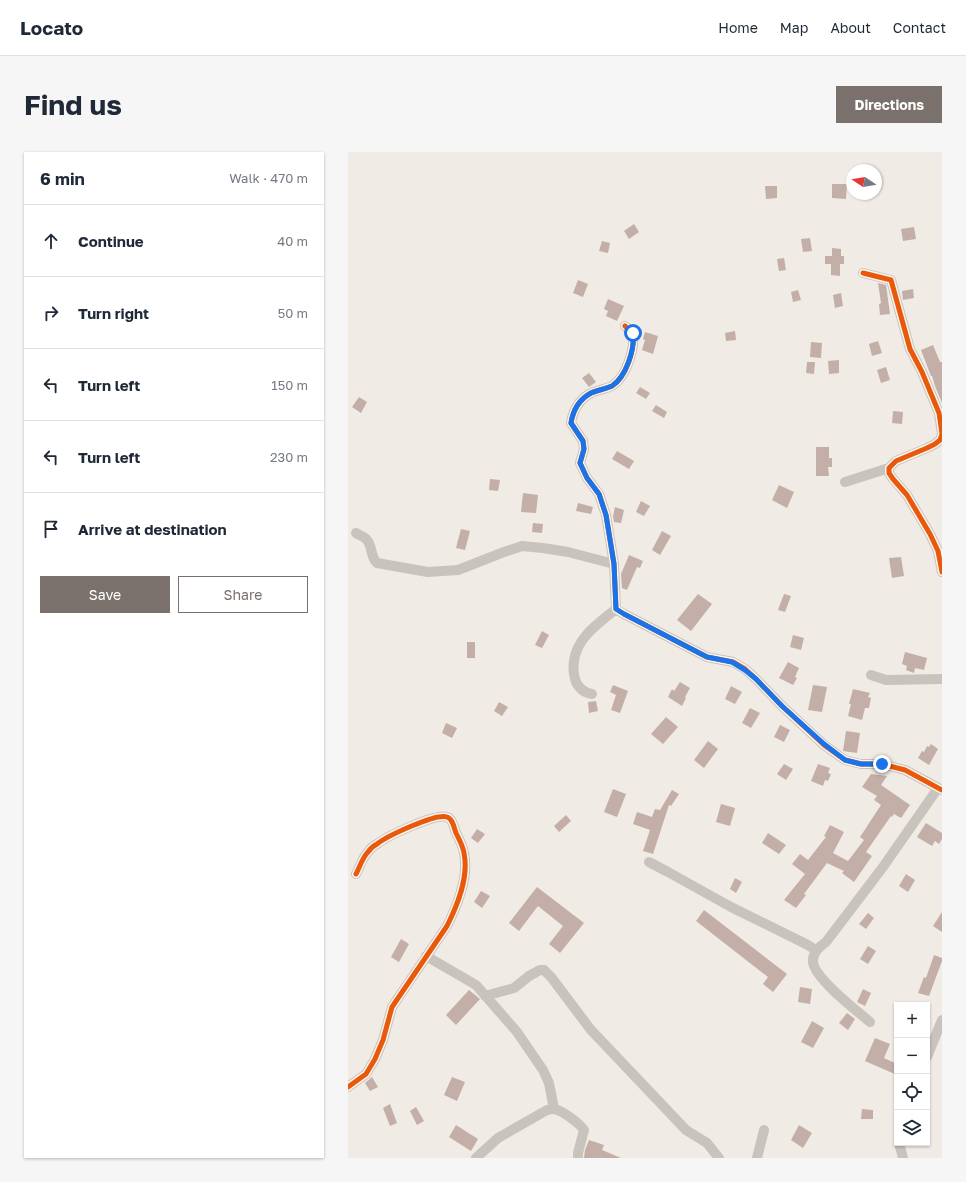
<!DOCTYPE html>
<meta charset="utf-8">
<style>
body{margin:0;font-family:"Golos Text",sans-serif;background:#f6f6f7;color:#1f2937}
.controls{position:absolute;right:12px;bottom:12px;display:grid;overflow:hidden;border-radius:0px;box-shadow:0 1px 3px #0004}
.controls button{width:36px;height:36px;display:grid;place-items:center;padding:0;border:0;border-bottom:1px solid #e0e1e3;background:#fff;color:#1f2937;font:20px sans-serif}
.compass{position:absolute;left:498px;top:12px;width:36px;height:36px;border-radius:50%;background:#fff;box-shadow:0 1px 3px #0004;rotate:282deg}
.stop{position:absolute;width:12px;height:12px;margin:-9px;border:3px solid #1a73e8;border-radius:50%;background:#fff}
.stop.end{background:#1a73e8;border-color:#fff;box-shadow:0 1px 4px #0008}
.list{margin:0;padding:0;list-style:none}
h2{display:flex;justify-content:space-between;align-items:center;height:52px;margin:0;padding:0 16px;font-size:17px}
h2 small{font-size:13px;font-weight:400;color:#747a83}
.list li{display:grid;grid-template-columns:26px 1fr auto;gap:12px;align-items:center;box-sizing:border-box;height:72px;padding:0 16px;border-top:1px solid #e0e1e3}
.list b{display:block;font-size:15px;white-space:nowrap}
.list em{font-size:13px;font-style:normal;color:#747a83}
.actions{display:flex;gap:8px;padding:12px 16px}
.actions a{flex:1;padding:9px 0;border:1px solid #7a716c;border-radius:0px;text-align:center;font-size:14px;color:#7a716c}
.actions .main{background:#7a716c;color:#fff}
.icon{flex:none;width:22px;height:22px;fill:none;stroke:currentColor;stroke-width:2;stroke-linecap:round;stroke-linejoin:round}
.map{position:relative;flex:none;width:594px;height:1006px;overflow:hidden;border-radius:0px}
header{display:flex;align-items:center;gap:24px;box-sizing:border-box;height:56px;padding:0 20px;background:#fff;border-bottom:1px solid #e0e1e3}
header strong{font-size:19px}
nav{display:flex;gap:22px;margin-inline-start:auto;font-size:14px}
.intro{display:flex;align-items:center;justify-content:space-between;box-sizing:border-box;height:96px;padding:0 24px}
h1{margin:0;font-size:28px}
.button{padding:10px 18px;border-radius:0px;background:#7a716c;color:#fff;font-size:14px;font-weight:700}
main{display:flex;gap:24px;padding:0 24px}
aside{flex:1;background:#fff;border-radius:0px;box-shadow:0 1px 3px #0004}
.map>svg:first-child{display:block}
.building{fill:#c3afa7}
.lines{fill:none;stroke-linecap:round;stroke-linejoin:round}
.minor{stroke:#c9c3be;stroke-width:10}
.cycleway-casing{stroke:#fbf5ee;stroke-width:8}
.cycleway{stroke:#e8590c;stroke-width:5}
.route{stroke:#1a73e8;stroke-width:5}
</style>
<header>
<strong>Locato</strong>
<nav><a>Home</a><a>Map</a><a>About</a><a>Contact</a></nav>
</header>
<div class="intro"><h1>Find us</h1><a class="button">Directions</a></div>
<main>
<aside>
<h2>6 min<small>Walk · 470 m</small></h2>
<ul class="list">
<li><svg class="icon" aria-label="ahead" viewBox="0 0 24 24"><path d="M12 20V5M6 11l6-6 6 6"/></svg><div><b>Continue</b></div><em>40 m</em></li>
<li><svg class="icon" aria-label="right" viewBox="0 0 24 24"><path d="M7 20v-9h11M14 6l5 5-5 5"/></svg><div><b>Turn right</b></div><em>50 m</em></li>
<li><svg class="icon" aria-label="left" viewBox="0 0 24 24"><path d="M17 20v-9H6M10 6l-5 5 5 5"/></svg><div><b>Turn left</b></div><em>150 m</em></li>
<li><svg class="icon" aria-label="left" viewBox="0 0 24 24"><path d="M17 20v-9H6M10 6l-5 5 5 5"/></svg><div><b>Turn left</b></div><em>230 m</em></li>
<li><svg class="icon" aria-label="arrive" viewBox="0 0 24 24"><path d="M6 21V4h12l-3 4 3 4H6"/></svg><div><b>Arrive at destination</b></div></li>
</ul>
<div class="actions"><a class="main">Save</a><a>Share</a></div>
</aside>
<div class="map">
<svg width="594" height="1006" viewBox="0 0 594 1006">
<rect width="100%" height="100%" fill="#f0ebe5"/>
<path class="building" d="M484,32H499L498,47L484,46Z
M417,34H429V46L418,47Z
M286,72L291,80L281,87L276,79Z
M566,75L568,87L555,89L553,77Z
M462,86L464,99L455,100L453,87Z
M254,89L262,91L260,101L251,99Z
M484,96L493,97V104H496V112H492V124L483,123V112H477V104H484Z
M436,106L438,118L431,119L429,107Z
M230,128L240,132L235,145L225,141Z
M530,131L538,133L542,162L532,163L531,152L533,151Z
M565,137L566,146L555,148L554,139Z
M450,138L453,148L445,150L443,140Z
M493,141L495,154L487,156L485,143Z
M260,147L276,154L269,169L258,164L260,159L256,157Z
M387,179L388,188L378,189L377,181Z
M297,180L310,184L305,202L294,198L297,188L295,187Z
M530,189L534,201L524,204L521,192Z
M463,190L474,191L473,206L462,205Z
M585,193L592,210H594V251L587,234L584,224H583L573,198Z
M491,208V221L481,222L480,209Z
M459,210H467L466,222L458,221Z
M538,215L542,228L533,231L529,218Z
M241,221L248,230L241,235L234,226Z
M292,235L302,241L298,247L288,241Z
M11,245L19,250L13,261L4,255Z
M308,253L319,260L316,266L304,259Z
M545,259L555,260L554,272L544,271Z
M468,295H481V306H484V315H480L481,324H468Z
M269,299L286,309L281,317L264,307Z
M142,327L152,328L150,339L141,338Z
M431,333L446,340L439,356L424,348Z
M175,341L190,343L188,361L173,360Z
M293,349L302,354L296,364L288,360Z
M230,351L245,355L243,362L228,359Z
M267,355L276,358L273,371L266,370L265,364Z
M185,371L195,372L194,381L184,380Z
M113,377L122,379L117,398L108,396Z
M314,379L323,384L312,403L304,398Z
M281,403L295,409L292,416L289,415L279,438L274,436L273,422Z
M553,405L556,424L544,426L541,406Z
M350,442L364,452L343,479L329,468Z
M436,442L443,444L437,460L430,458Z
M194,479L201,483L194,496L187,493Z
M445,483L456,486L453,498L442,495Z
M119,490H127V506H119Z
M557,500L579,506L576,518L567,516L566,521L558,518L559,514L554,512Z
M440,510L451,516L447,525L449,526L445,533L431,526Z
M332,530L342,536L337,545L338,546L334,554L320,545L324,537L326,539Z
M265,533L280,539L272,561L263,558L268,543L262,540Z
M465,533L479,535L474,560L460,558Z
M383,534L394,540L387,552L377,547Z
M505,537L522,541L520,545L523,546L521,556H517L514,568L500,564L503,552H501Z
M248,549L250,559L241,561L240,550Z
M151,550L160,555L154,564L146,559Z
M402,556L412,561L403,576L394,571Z
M318,565L330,575L315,592L303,582Z
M98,571L109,576L104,586L94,581Z
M432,573L442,578L436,590L426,585Z
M498,579L512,581L509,601L495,599Z
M360,589L370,597L356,616L346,608Z
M583,592L590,597L581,613L570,606L574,599L576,600L579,594L581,595Z
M436,612L445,617L438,628L429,622Z
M470,612L482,616L480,621L483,622L480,629L477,628L475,634L463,629Z
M523,622L539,624L533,633L562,653L553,666L546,662L544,665L543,664L518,700L524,704L506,730L494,721L496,719L479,711L456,742L458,743L448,756L436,748L457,722L444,712L452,702L460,708L478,685L476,684L482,673L496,680L485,701L500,709L516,688L512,685L533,653L526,648L529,644L514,635Z
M265,637L278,642L269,665L256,660Z
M324,638L331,642L323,654L321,653L305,702L295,699L302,678L285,672L289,660L304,665L307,657L312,658Z
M373,652L387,656L382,674L368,670Z
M218,663L223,669L211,680L206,674Z
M578,671L594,681V687L591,692L587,689L584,694L569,685Z
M129,677L137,682L130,691L123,686Z
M420,681L438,693L431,702L414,691Z
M558,722L567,728L560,740L551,734Z
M387,726L394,730L388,741L382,737Z
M189,735L236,771L212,801L201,792L215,774L190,754L171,779L161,771Z
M133,739L142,744L134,756L126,750Z
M356,758L439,822L425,840L415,832L420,825L348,769Z
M594,760V780L585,774Z
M520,761L526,766L518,777L511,772Z
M53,787L61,792L51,810L43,805Z
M520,794L528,799L520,812L512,807Z
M586,803L594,806V809L581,844L570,841L576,825L578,826Z
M452,835L464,837L462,852L450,850Z
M515,837L523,841L517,854L509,850Z
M121,838L132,847L108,873L98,863Z
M499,861L507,867L500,878L491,871Z
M464,869L476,876L465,896L453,890Z
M527,886L542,892L536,906L549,912V923L517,909Z
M24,925L30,935L22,939L17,931Z
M104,925L117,930L109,949L96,943Z
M42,952L49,971L42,974L35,956Z
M68,955L76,969L69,973L62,959Z
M514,957L525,958V967H513Z
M108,973L130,987L123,999L101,985Z
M451,973L464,981L455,996L443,988Z
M241,988L256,993L254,998L273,1006H236L237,998Z"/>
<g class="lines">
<path class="minor" d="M515,121L543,128L562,197L574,220L591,261L594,282L592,288L587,292L579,296L548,309L541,316V321L545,327L559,343L582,382L590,399L594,420
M277,174L285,181C287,198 278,225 264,234C257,237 250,238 243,241C232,247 225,258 223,271L235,289L236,297L232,311L239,326L251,342L258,363L266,412L268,457L276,462L359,505L385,510L397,517L408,527L434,554L476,593L497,608L513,612H534L557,618L594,638
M497,330L541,316
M8,381C11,383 17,385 19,388C25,395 22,405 29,411L80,420L110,418L156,400L174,394L195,396L220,400L266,412
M523,523L538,528L594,527
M244,542C236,541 229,535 227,527C225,520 225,515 226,509C229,485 251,471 268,457
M301,710L320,720L383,755L458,792L468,798
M78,804L128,833L169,880L195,918L201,931L206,957
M137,844L166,836L181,824L192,818H196L203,825L243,878L338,978L359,991L371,1006
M522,870C509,859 466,826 465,810C464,801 471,795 478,790L535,715L590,636
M579,905L594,868
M0,935L18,922L27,907L35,888L44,855L99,774C110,752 121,725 116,701C115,694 111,687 108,681C106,676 105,667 99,665C88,661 39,684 29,692C25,694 22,697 20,700C14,706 12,715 8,722
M551,991L555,1006
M128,1006L150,986L199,958C201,958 203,957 205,957C213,957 232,972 236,978L230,1001V1006
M409,1006L416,978"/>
<defs>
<path id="cycleway" d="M515,121L543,128L562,197L574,220L591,261L594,282L592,288L587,292L579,296L548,309L541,316V321L545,327L559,343L582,382L590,399L594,420
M277,174L285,181C287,198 278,225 264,234C257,237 250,238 243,241C232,247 225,258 223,271L235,289L236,297L232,311L239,326L251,342L258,363L266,412L268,457L276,462L359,505L385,510L397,517L408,527L434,554L476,593L497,608L513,612H534L557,618L594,638
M0,935L18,922L27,907L35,888L44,855L99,774C110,752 121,725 116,701C115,694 111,687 108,681C106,676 105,667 99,665C88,661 39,684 29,692C25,694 22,697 20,700C14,706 12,715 8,722"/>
</defs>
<use href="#cycleway" class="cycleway-casing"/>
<use href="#cycleway" class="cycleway"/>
</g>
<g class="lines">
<path class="route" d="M285,181C287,197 278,225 264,234C257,237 250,238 243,241C232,247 225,258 223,271L235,289L236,297L232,311L239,326L251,342L258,363L266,412L268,457L276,462L359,505L384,510L397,518L408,527L434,554L476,592L497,608L513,612H534"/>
</g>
</svg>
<div class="controls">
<button>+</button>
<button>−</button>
<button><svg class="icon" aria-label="locate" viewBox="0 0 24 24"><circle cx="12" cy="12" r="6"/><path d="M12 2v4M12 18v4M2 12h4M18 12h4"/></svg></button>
<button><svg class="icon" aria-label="layers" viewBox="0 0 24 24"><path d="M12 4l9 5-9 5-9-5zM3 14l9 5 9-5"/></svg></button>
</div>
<svg class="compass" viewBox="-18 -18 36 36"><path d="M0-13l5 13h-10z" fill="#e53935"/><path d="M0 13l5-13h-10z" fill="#747a83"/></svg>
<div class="stop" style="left:285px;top:181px"></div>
<div class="stop end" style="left:534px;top:612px"></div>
</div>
</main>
